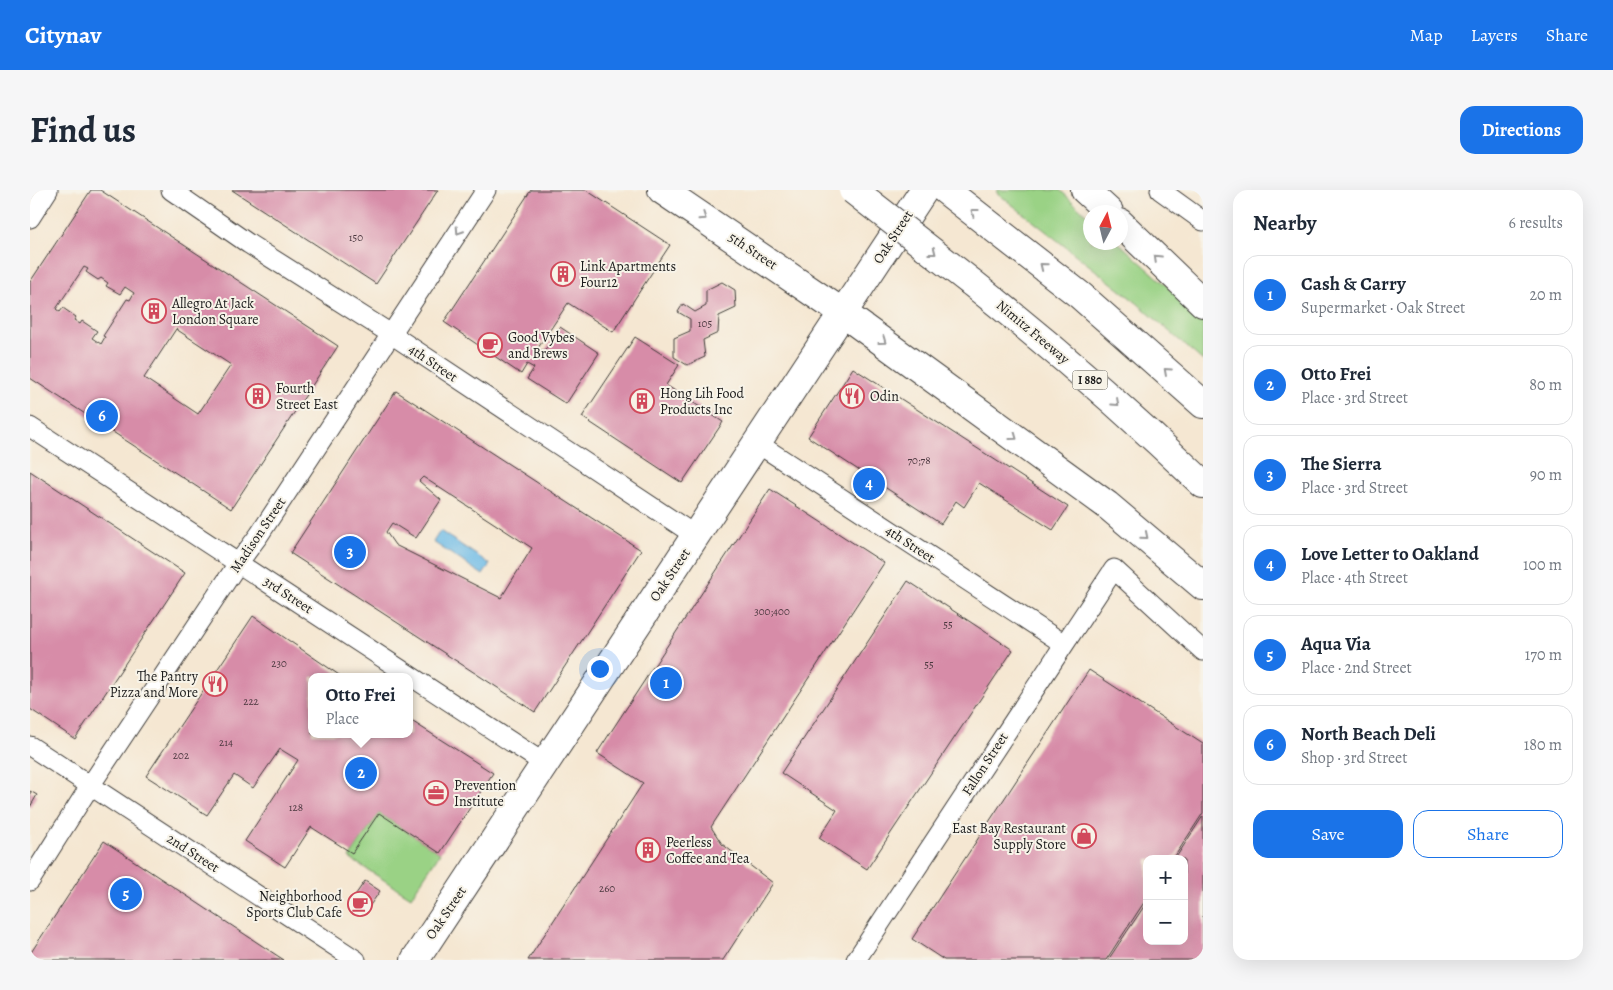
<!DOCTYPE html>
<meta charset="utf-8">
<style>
body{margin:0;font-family:Alegreya,serif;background:#f6f6f7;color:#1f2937}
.controls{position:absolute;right:15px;bottom:15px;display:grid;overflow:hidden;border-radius:10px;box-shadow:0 5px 20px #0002}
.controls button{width:45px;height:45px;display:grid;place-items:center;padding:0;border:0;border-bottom:1px solid #e0e1e3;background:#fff;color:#1f2937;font:25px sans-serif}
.compass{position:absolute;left:1053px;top:15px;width:45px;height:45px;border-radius:50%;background:#fff;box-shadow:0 5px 20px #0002;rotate:7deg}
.you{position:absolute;left:569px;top:478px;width:18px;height:18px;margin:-12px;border:4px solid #fff;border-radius:50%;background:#1a73e8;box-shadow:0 0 0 8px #1a73e833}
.badge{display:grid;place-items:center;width:32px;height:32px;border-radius:50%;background:#1a73e8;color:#fff;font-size:16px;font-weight:700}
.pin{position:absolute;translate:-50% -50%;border:2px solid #fff;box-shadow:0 1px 5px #0006}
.popup{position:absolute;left:278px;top:483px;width:105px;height:65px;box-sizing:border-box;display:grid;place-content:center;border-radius:10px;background:#fff;filter:drop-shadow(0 1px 4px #0005);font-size:16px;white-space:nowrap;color:#747a83}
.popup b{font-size:19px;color:#1f2937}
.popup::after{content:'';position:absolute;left:50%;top:100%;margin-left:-10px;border:10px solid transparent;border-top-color:#fff}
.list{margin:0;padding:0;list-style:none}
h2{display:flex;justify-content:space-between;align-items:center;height:65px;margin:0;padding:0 20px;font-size:21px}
h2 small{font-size:16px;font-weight:400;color:#747a83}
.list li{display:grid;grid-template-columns:32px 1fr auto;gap:15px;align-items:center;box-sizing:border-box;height:80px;margin:0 10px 10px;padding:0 10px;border:1px solid #e0e1e3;border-radius:15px}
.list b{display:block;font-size:19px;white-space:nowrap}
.list p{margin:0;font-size:16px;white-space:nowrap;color:#747a83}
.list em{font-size:16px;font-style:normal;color:#747a83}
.actions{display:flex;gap:10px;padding:15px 20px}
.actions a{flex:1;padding:11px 0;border:1px solid #1a73e8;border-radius:15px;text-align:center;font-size:18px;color:#1a73e8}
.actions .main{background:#1a73e8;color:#fff}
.map{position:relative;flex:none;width:1173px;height:770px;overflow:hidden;border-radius:15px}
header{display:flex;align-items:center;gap:30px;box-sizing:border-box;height:70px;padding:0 25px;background:#1a73e8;color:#fff}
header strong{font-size:24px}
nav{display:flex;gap:28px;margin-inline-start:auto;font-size:18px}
.intro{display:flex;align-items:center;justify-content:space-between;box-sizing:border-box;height:120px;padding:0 30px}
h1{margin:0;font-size:35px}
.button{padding:12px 22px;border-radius:15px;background:#1a73e8;color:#fff;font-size:18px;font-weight:700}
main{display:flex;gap:30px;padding:0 30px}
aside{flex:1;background:#fff;border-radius:15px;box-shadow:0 5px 20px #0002}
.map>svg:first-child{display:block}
.green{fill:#9ad285;stroke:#5b7750}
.water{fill:#6bbae6;stroke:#446b81}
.building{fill:#d78ca8;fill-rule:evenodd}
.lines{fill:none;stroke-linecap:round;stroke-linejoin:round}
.minor-casing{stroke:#3d3a37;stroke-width:21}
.secondary-casing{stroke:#3d3a37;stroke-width:30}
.primary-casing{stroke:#3d3a37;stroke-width:30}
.motorway-casing{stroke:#3d3a37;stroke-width:30}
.minor{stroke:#fff;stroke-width:19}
.secondary{stroke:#fff;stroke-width:28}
.primary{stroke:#fff;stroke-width:28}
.motorway{stroke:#fff;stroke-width:28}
.motorway-bridge-casing{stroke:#3d3a37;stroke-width:30;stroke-linecap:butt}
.motorway-bridge{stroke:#fff;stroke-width:28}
.oneway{stroke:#999}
.labels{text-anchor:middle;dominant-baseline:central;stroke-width:4;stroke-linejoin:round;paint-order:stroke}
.number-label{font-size:11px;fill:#4b383f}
.shield{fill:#f7f3e8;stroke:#5e5c59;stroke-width:1}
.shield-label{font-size:12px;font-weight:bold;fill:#1c1c1c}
.street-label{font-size:14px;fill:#1c1c1c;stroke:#f7f3e8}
.poi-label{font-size:14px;fill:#1c1c1c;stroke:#f7f3e8;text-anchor:start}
</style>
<header>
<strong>Citynav</strong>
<nav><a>Map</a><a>Layers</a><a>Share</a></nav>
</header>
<div class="intro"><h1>Find us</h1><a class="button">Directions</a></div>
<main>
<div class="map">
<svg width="1173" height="770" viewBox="0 0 1173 770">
<rect width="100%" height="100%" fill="#f7f3e8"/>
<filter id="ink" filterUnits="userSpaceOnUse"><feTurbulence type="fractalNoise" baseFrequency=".02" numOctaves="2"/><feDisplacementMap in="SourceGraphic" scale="10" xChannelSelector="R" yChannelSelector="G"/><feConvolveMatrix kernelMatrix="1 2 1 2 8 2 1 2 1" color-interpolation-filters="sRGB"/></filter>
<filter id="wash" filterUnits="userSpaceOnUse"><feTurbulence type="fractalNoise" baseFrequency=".0096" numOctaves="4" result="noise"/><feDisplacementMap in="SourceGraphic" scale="20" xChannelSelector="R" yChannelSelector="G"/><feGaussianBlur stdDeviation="1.12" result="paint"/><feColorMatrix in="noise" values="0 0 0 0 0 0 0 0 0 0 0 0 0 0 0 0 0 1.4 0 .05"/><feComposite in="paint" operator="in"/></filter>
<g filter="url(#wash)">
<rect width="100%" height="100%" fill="#f5e7d2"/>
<path class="green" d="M968,0H1030L1060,28V52L1089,53L1135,94L1173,132V171L1107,113L966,2Z
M349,623L410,663L381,707L319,668Z"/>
<path class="water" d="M410,341L460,374L453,385L403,352Z"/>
<g id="blocks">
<path class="building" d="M61,0H70L308,156L201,319L0,188V92ZM54,77L58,79L56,82L68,90L71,88L78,93L76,96L90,104L95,97L104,103L100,110L97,109L73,146L75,147L71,154L62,148L67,141L52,131L50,134L44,130L46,127L33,118L30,122L26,119ZM146,139L201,175L168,224L114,188Z
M202,0H408L346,94Z
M501,0H556L640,55L583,142L538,113L508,158L514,162L530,137L569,163L536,214L497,189L504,178L497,174L491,184L414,132Z
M692,92L705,100L706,118L689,126L688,143L673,150L675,167L657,175L644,167V148L660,141V129L648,122L653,114L665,122L676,116V100Z
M605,147L649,175L636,195L693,232L652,293L552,227Z
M823,178L1038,317L1023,340L949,293L934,317L926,311L911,334L778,247Z
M366,201L611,360L505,522L260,363ZM393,287L502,358L471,408L365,355L356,342L362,333L386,348L411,310L389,291Z
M0,281L155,383L45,549L0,519Z
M740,299L854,373L681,637L692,654L743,693L693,770H498L613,593L567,563Z
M878,391L983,460L837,679L789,648L807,620L751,583Z
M223,426L312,487H282V544H380V530L463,583L410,663L349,623L322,663L281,637L255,677L215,651L268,570L250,559L223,598L204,585L177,625L116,586Z
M1059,480L1173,554V623L1143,669H1117V708L1076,770H914L882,749Z
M0,601L7,605L0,617Z
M1173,626V770H1078L1117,712V751H1154V669H1145Z
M74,651L234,757L254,770H0V764Z
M335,691L350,701L334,724L319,714Z"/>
</g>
</g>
<g filter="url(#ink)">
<use href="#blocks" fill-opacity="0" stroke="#3d3a37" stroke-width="1"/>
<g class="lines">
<defs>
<path id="minor" d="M141,0L219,54L361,144L666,346
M1130,0L1173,31
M0,28L18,0
M0,237L515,574
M727,253L1034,454
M0,556L326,770
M0,691L60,596L209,372L229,345L456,0
M826,770L1084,379L1173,461"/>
<path id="secondary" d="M385,770L894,0"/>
<path id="primary" d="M632,0L813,123"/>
<path id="motorway" d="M915,0L1051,106L1173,214
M1055,0L1079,22
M1090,33L1173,113
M941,92C1022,156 1099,223 1173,294
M813,123L1077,315L1173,396"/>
</defs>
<use href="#minor" class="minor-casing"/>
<use href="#secondary" class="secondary-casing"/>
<use href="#primary" class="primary-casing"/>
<use href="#motorway" class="motorway-casing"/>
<use href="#minor" class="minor"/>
<use href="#secondary" class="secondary"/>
<use href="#primary" class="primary"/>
<use href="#motorway" class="motorway"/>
<defs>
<path id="motorway-bridge" d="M823,0L941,92"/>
</defs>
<use href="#motorway-bridge" class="motorway-bridge-casing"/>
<use href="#motorway-bridge" class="motorway-bridge"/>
</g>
<defs><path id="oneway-chevron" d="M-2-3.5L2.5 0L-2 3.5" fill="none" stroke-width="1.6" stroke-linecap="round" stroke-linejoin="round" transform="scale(1.25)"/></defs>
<g class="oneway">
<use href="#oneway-chevron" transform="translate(944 22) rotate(-143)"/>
<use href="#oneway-chevron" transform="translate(673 27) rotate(34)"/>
<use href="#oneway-chevron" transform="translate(429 41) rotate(123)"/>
<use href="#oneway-chevron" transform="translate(903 62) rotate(38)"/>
<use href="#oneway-chevron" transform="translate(1127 68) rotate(-136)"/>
<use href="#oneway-chevron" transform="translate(1013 76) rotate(-141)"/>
<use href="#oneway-chevron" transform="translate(853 151) rotate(36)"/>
<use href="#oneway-chevron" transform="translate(1137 181) rotate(-138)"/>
<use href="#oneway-chevron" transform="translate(1086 213) rotate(42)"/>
<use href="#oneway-chevron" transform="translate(984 247) rotate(36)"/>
<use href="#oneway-chevron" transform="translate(1115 346) rotate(40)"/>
</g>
</g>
<defs>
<symbol id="building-ring" viewBox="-11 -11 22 22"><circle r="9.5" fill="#f7f3e8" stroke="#d1495b" stroke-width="1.5"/><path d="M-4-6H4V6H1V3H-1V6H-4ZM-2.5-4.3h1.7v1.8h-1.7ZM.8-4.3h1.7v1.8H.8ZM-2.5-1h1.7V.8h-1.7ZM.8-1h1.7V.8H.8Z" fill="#d1495b"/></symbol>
<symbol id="cafe-ring" viewBox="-11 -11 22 22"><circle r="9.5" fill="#f7f3e8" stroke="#d1495b" stroke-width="1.5"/><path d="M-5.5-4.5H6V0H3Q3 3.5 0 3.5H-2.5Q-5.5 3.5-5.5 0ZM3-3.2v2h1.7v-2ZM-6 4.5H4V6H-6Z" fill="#d1495b"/></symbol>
<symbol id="restaurant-ring" viewBox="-11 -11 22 22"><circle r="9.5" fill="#f7f3e8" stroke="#d1495b" stroke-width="1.5"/><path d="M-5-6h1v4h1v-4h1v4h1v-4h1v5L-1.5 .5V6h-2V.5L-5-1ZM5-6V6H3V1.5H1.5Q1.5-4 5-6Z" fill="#d1495b"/></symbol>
<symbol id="office-ring" viewBox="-11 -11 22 22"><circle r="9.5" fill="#f7f3e8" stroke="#d1495b" stroke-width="1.5"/><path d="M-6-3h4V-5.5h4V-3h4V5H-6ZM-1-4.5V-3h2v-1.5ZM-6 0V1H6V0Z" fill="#d1495b"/></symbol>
<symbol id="shop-ring" viewBox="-11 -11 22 22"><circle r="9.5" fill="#f7f3e8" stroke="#d1495b" stroke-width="1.5"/><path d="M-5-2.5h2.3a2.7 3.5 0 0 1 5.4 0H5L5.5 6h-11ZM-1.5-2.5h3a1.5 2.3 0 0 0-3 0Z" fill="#d1495b"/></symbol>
</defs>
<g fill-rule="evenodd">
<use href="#building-ring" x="519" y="70" width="28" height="28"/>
<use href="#building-ring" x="110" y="107" width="28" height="28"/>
<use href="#cafe-ring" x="446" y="141" width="28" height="28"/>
<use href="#building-ring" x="214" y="192" width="28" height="28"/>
<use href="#restaurant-ring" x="808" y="192" width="28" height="28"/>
<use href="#building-ring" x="598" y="197" width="28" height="28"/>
<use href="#restaurant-ring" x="171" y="480" width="28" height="28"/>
<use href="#office-ring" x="392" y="589" width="28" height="28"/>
<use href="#shop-ring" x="1040" y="632" width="28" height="28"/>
<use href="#building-ring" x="604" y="646" width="28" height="28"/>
<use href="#cafe-ring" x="316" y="700" width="28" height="28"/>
</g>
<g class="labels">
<g class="number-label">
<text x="326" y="47">150</text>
<text x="675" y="133">105</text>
<text x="889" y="270">70;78</text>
<text x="742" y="421">300;400</text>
<text x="918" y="434">55</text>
<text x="249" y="473">230</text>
<text x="899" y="474">55</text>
<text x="221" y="511">222</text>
<text x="196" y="552">214</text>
<text x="151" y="565">202</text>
<text x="266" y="617">128</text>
<text x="577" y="698">260</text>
</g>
<rect class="shield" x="1042.5" y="180.5" width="35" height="19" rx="4"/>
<g class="shield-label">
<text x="1060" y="190">I 880</text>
</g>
<g class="street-label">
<text transform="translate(863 47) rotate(-57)">Oak Street</text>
<text transform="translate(723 61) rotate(34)">5th Street</text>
<text transform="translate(1003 142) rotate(40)">Nimitz Freeway</text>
<text transform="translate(403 173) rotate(34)">4th Street</text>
<text transform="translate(228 345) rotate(-56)">Madison Street</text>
<text transform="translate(880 354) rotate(33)">4th Street</text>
<text transform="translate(640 385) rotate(-56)">Oak Street</text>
<text transform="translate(258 405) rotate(33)">3rd Street</text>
<text transform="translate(955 574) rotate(-57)">Fallon Street</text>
<text transform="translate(163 663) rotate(33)">2nd Street</text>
<text transform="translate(416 723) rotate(-56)">Oak Street</text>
</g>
<g class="poi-label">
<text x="550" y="76">Link Apartments<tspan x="550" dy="16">Four12</tspan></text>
<text x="142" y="113">Allegro At Jack<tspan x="142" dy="16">London Square</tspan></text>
<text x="478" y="147">Good Vybes<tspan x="478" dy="16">and Brews</tspan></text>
<text x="246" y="198">Fourth<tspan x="246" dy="16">Street East</tspan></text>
<text x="630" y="203">Hong Lih Food<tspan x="630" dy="16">Products Inc</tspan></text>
<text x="840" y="206">Odin</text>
<text x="168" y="486" text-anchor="end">The Pantry<tspan x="168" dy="16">Pizza and More</tspan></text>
<text x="424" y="595">Prevention<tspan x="424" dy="16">Institute</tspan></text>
<text x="1036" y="638" text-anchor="end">East Bay Restaurant<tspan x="1036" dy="16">Supply Store</tspan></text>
<text x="636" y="652">Peerless<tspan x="636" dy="16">Coffee and Tea</tspan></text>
<text x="312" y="706" text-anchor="end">Neighborhood<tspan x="312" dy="16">Sports Club Cafe</tspan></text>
</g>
</g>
</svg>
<div class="controls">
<button>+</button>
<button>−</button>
</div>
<svg class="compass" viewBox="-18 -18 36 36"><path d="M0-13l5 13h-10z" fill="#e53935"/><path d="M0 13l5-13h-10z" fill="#747a83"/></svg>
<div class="you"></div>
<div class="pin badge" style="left:636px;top:493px">1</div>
<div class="pin badge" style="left:331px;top:583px">2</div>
<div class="popup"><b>Otto Frei</b>Place</div>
<div class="pin badge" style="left:320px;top:362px">3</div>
<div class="pin badge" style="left:839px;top:294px">4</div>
<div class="pin badge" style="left:96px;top:704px">5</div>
<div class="pin badge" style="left:72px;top:226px">6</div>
</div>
<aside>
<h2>Nearby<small>6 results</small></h2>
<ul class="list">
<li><span class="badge">1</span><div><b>Cash &amp; Carry</b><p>Supermarket · Oak Street</p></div><em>20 m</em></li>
<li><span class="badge">2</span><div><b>Otto Frei</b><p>Place · 3rd Street</p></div><em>80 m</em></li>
<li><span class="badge">3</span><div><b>The Sierra</b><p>Place · 3rd Street</p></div><em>90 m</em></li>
<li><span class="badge">4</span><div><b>Love Letter to Oakland</b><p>Place · 4th Street</p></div><em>100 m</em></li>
<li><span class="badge">5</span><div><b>Aqua Via</b><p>Place · 2nd Street</p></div><em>170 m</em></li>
<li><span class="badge">6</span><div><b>North Beach Deli</b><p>Shop · 3rd Street</p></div><em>180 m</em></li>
</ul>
<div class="actions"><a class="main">Save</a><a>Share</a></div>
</aside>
</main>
